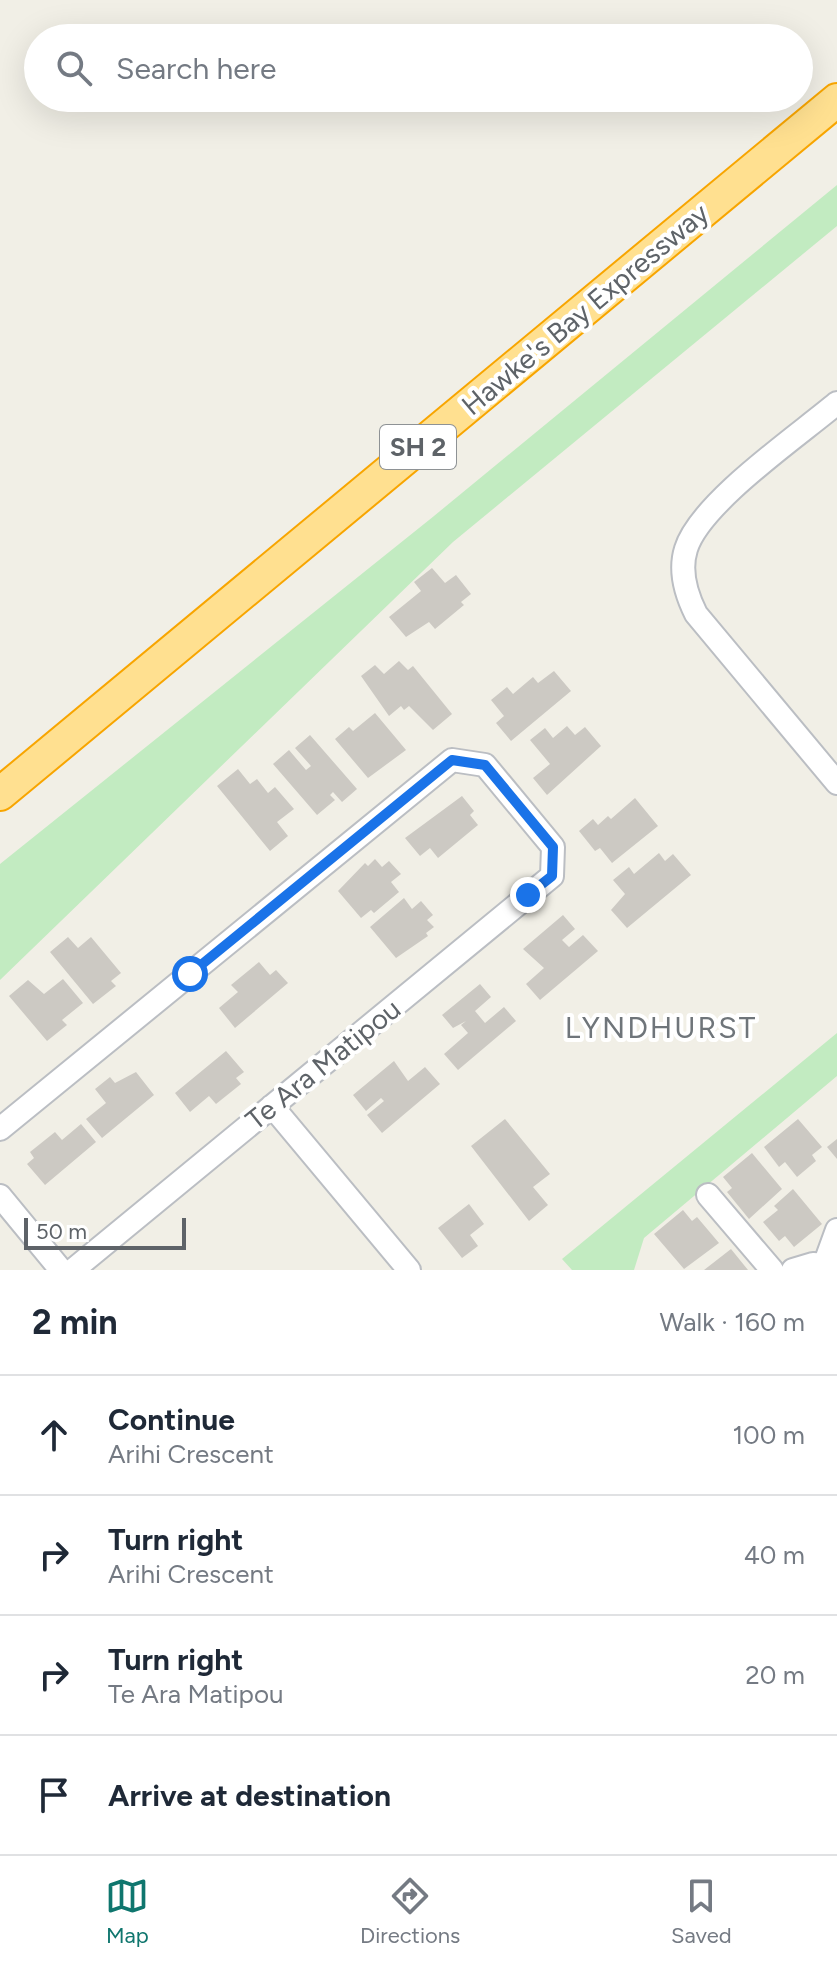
<!DOCTYPE html>
<meta charset="utf-8">
<style>
body{margin:0;font-family:Figtree,sans-serif;background:#f2f2f3;color:#1f2937}
.scale{position:absolute;left:24px;bottom:20px;width:162px;box-sizing:border-box;padding-left:8px;border:4px solid #5e6368;border-top:0;font-size:22px;line-height:28px;white-space:nowrap;color:#5e6368;-webkit-text-stroke:6px #fff;paint-order:stroke}
.stop{position:absolute;width:24px;height:24px;margin:-18px;border:6px solid #1a73e8;border-radius:50%;background:#fff}
.stop.end{background:#1a73e8;border-color:#fff;box-shadow:0 2px 8px #0008}
.list{margin:0;padding:0;list-style:none}
h2{display:flex;justify-content:space-between;align-items:center;height:104px;margin:0;padding:0 32px;font-size:34px}
h2 small{font-size:26px;font-weight:400;color:#747a83}
.list li{display:grid;grid-template-columns:52px 1fr auto;gap:24px;align-items:center;box-sizing:border-box;height:120px;padding:0 32px;border-top:2px solid #e0e1e3}
.list b{display:block;font-size:30px;white-space:nowrap}
.list p{margin:0;font-size:26px;white-space:nowrap;color:#747a83}
.list em{font-size:26px;font-style:normal;color:#747a83}
.icon{flex:none;width:44px;height:44px;fill:none;stroke:currentColor;stroke-width:2;stroke-linecap:round;stroke-linejoin:round}
.map{position:relative;flex:none;width:837px;height:1270px;overflow:hidden}
.search{position:absolute;background:#fff;box-shadow:0 8px 32px #0002;left:24px;right:24px;top:24px;height:88px;display:flex;align-items:center;gap:20px;box-sizing:border-box;padding:0 28px;border-radius:44px;color:#747a83;font-size:30px}
.sheet{height:584px;background:#fff}
nav{display:flex;justify-content:space-around;align-items:center;box-sizing:border-box;height:112px;border-top:2px solid #e0e1e3;background:#fff;font-size:22px;color:#747a83}
nav a{display:grid;justify-items:center;gap:4px}
nav .on{color:#0f766e}
.map>svg:first-child{display:block}
.green{fill:#c2ebc1}
.building{fill:#ccc9c3}
.lines{fill:none;stroke-linecap:round;stroke-linejoin:round}
.minor-casing{stroke:#bbbec3;stroke-width:26}
.highway-casing{stroke:#f8a500;stroke-width:36}
.minor{stroke:#fff;stroke-width:22}
.highway{stroke:#ffe090;stroke-width:32}
.route{stroke:#1a73e8;stroke-width:10}
.labels{text-anchor:middle;dominant-baseline:central;stroke-width:8;stroke-linejoin:round;paint-order:stroke}
.shield{fill:#fff;stroke:#8e9295;stroke-width:2}
.shield-label{font-size:26px;font-weight:bold;fill:#5e6368}
.street-label{font-size:28px;fill:#5e6368;stroke:#fff}
.neighbourhood-label{font-size:30px;letter-spacing:2px;fill:#6f757a;stroke:#fff}
</style>
<div class="map">
<svg width="837" height="1270" viewBox="0 0 837 1270">
<rect width="100%" height="100%" fill="#f1efe6"/>
<path class="green" d="M837,185V226L453,542L0,980V864L434,516Z
M837,1033V1076L644,1238L634,1270H572L562,1259Z"/>
<path class="building" d="M432,568L445,583L456,575L471,594L461,602L464,605L435,629L429,622L406,637L389,617L421,591L414,582Z
M399,661L408,670L413,666L452,714L433,730L409,706L404,710L401,706L389,716L361,676L375,665L384,674Z
M554,671L571,691L511,741L496,723L504,716L491,700L507,687L513,694L533,677L538,683Z
M375,713L406,750L368,778L335,739L349,727L353,731Z
M567,726L575,735L585,727L601,746L547,795L533,778L550,764L530,740L545,728L553,738Z
M310,735L357,789L342,802L333,792L330,795L335,800L317,815L273,764L289,750L306,770L311,766L295,748Z
M238,769L250,784L257,779L268,793L275,787L294,809L277,822L288,836L270,851L217,786Z
M462,796L474,811L470,815L478,825L438,858L430,848L420,856L405,838Z
M635,798L658,826L612,863L600,848L595,851L579,831L593,819L598,825L608,816L611,819Z
M659,853L665,861L673,854L691,875L627,928L611,910L625,894L613,880L629,867L634,874Z
M375,859L382,867L389,861L401,874L391,882L399,892L374,913L371,910L361,918L338,891L365,863L368,866Z
M404,898L412,909L421,901L433,915L427,920L434,927L426,933L428,936L396,958L370,927Z
M563,915L575,929L562,940L569,947L583,935L598,951L540,1000L526,984L544,968L523,949Z
M68,937L78,948L91,937L121,973L111,981L116,986L93,1004L50,952Z
M259,962L270,975L276,970L288,983L235,1028L219,1008L238,992L231,985Z
M63,979L83,1003L62,1020L67,1025L47,1041L9,996L28,980L44,994Z
M480,984L491,997L475,1011L485,1023L504,1007L516,1021L458,1070L444,1054L468,1033L461,1025L466,1021L453,1028L442,1015Z
M226,1051L244,1072L236,1078L241,1084L216,1104L209,1096L190,1112L175,1093Z
M394,1061L408,1081L425,1067L440,1084L382,1133L367,1115L384,1101L381,1098L366,1111L353,1095Z
M136,1072L154,1095L102,1138L86,1119L106,1103L95,1089L110,1077L115,1083Z
M505,1119L550,1174L533,1187L548,1205L529,1221L471,1146Z
M798,1119L822,1147L812,1155L816,1161L797,1177L785,1162L779,1167L764,1147Z
M81,1124L96,1142L45,1185L27,1164L34,1158L30,1152L55,1132L62,1140Z
M837,1139V1159L827,1147Z
M752,1153L782,1189L749,1219L727,1192L732,1188L723,1177Z
M793,1189L822,1224L794,1247L785,1236L779,1241L763,1222L778,1210L774,1206Z
M469,1204L484,1224L470,1235L478,1246L462,1258L438,1228Z
M683,1210L692,1221L697,1217L719,1243L684,1269L654,1234Z
M731,1249L748,1270H704Z"/>
<g class="lines">
<defs>
<path id="minor" d="M837,403C798,436 700,503 686,549C679,571 686,594 696,614L837,783
M272,1106L409,1270
M0,1129L452,760L485,765L553,847L552,876L73,1270
M708,1195L772,1270
M0,1196L61,1270
M825,1263L837,1230
M793,1270L813,1264L837,1266"/>
<path id="highway" d="M0,794L837,100"/>
</defs>
<use href="#minor" class="minor-casing"/>
<use href="#highway" class="highway-casing"/>
<use href="#minor" class="minor"/>
<use href="#highway" class="highway"/>
</g>
<g class="lines">
<path class="route" d="M190,974L452,760L485,765L553,847L552,876L528,895"/>
</g>
<g class="labels">
<rect class="shield" x="380" y="425" width="76" height="44" rx="6"/>
<g class="shield-label">
<text x="418" y="447">SH 2</text>
</g>
<g class="street-label">
<text transform="translate(585 309) rotate(-40)">Hawke's Bay Expressway</text>
<text transform="translate(323 1064) rotate(-39)">Te Ara Matipou</text>
</g>
<g class="neighbourhood-label">
<text x="661" y="1027">LYNDHURST</text>
</g>
</g>
</svg>
<div class="scale">50 m</div>
<div class="stop" style="left:190px;top:974px"></div>
<div class="stop end" style="left:528px;top:895px"></div>
<div class="search"><svg class="icon" aria-label="search" viewBox="0 0 24 24"><circle cx="10" cy="10" r="6"/><path d="M15 15l6 6"/></svg>Search here</div>
</div>
<section class="sheet">
<h2>2 min<small>Walk · 160 m</small></h2>
<ul class="list">
<li><svg class="icon" aria-label="ahead" viewBox="0 0 24 24"><path d="M12 20V5M6 11l6-6 6 6"/></svg><div><b>Continue</b><p>Arihi Crescent</p></div><em>100 m</em></li>
<li><svg class="icon" aria-label="right" viewBox="0 0 24 24"><path d="M7 20v-9h11M14 6l5 5-5 5"/></svg><div><b>Turn right</b><p>Arihi Crescent</p></div><em>40 m</em></li>
<li><svg class="icon" aria-label="right" viewBox="0 0 24 24"><path d="M7 20v-9h11M14 6l5 5-5 5"/></svg><div><b>Turn right</b><p>Te Ara Matipou</p></div><em>20 m</em></li>
<li><svg class="icon" aria-label="arrive" viewBox="0 0 24 24"><path d="M6 21V4h12l-3 4 3 4H6"/></svg><div><b>Arrive at destination</b></div></li>
</ul>
</section>
<nav>
<a class="on"><svg class="icon" aria-label="map" viewBox="0 0 24 24"><path d="M3 6l6-2 6 2 6-2v14l-6 2-6-2-6 2zM9 4v14M15 6v14"/></svg>Map</a>
<a><svg class="icon" aria-label="directions" viewBox="0 0 24 24"><path d="M12 3l9 9-9 9-9-9zM9 14v-3h6M13 9l2 2-2 2"/></svg>Directions</a>
<a><svg class="icon" aria-label="saved" viewBox="0 0 24 24"><path d="M7 4h10v16l-5-4-5 4z"/></svg>Saved</a>
</nav>
